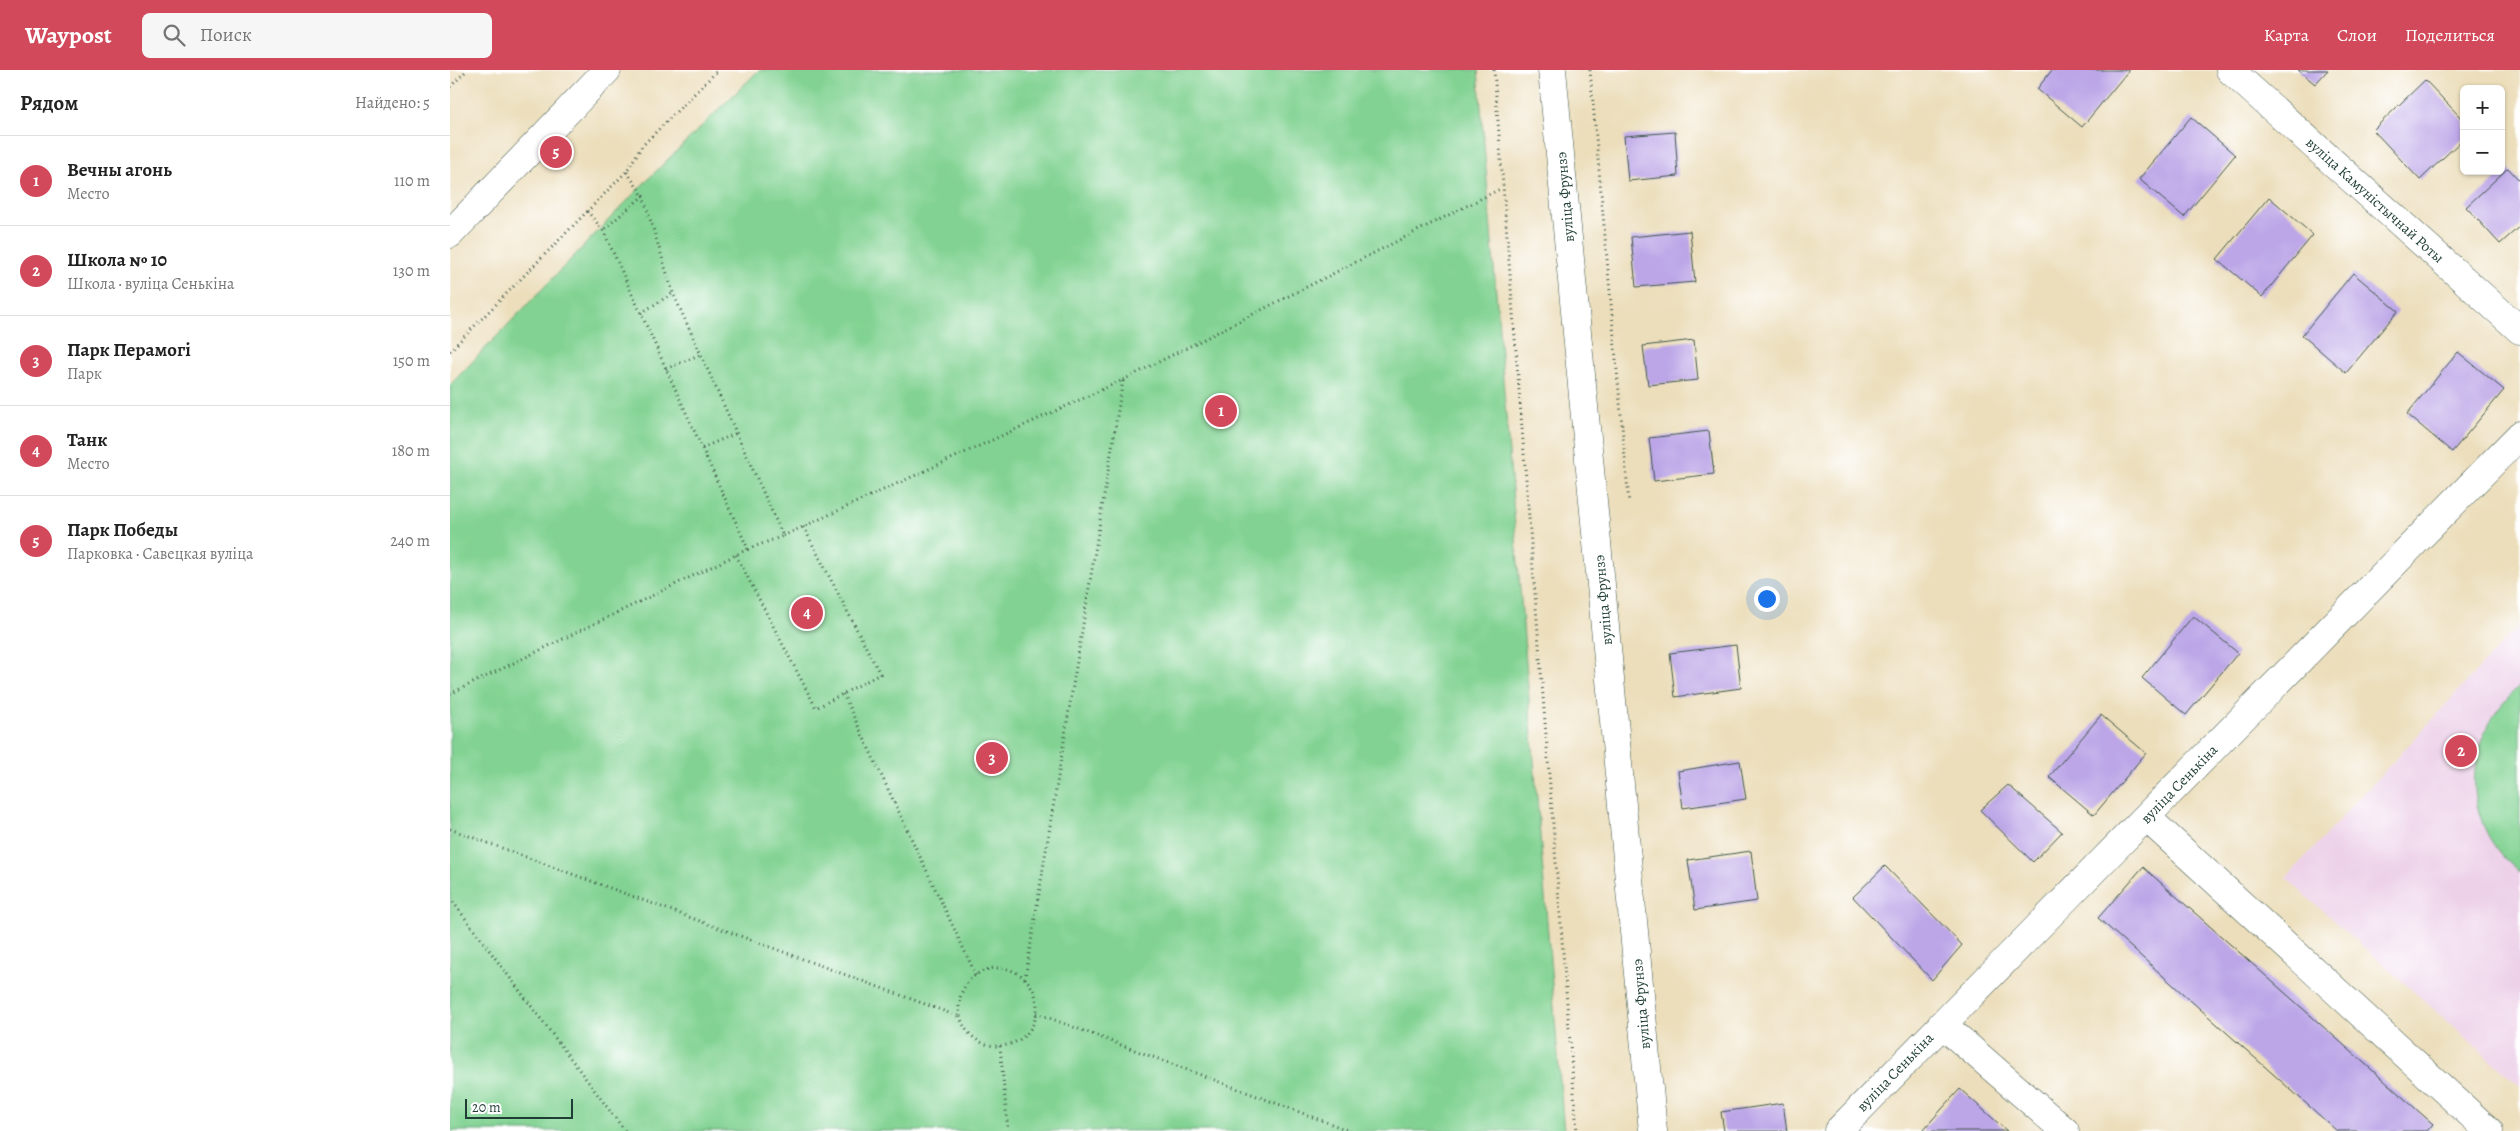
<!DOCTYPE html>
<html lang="ru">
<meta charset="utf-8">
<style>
body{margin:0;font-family:Alegreya,serif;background:#f6f6f6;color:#222}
.controls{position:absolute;right:15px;top:15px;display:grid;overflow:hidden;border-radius:8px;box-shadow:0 1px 4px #0004}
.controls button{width:45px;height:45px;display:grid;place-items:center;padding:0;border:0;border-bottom:1px solid #e0e0e0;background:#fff;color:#222;font:25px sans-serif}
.scale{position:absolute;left:15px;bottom:12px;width:108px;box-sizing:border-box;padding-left:5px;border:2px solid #1f3d34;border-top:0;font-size:14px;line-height:18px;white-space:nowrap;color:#1f3d34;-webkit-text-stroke:4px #fff;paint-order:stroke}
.you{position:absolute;left:1316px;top:528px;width:18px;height:18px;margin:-12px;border:4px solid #fff;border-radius:50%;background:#1a73e8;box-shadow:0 0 0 8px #1a73e833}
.badge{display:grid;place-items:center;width:32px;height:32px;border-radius:50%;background:#d1495b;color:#fff;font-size:16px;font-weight:700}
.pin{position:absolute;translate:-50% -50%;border:2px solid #fff;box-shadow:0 1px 5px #0006}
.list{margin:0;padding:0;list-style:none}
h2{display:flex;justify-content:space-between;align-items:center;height:65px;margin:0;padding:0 20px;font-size:21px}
h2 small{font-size:16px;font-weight:400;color:#767676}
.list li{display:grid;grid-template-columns:32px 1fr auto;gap:15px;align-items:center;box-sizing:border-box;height:90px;padding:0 20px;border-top:1px solid #e0e0e0}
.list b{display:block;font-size:19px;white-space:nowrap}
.list p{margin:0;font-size:16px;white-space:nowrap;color:#767676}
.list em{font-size:16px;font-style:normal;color:#767676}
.icon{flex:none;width:28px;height:28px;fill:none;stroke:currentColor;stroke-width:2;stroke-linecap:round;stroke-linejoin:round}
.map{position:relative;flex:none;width:2070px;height:1061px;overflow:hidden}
header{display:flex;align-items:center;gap:30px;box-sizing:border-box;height:70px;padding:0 25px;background:#d1495b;color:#fff}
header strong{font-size:24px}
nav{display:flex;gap:28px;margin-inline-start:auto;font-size:18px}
.search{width:350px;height:45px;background:#f6f6f6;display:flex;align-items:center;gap:12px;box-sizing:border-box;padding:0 18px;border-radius:8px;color:#767676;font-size:19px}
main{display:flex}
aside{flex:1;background:#fff}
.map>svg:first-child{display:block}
.built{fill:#edd1e9}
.green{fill:#82d393;stroke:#508864}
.building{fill:#bca6e7}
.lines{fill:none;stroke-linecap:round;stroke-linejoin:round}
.minor-casing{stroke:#3e5548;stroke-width:29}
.path{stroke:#3e5548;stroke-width:3;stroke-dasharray:1 4;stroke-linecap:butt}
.minor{stroke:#fff;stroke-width:28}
.labels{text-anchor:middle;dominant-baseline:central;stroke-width:5;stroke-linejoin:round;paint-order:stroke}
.street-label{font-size:15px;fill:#1f3d34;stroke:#fff}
</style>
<header>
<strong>Waypost</strong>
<div class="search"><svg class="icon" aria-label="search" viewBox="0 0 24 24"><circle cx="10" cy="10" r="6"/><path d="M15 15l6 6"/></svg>Поиск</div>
<nav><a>Карта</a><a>Слои</a><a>Поделиться</a></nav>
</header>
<main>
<aside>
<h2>Рядом<small>Найдено: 5</small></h2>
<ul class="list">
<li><span class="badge">1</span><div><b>Вечны агонь</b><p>Место</p></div><em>110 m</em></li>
<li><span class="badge">2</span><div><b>Школа № 10</b><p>Школа · вуліца Сенькіна</p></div><em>130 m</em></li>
<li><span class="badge">3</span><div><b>Парк Перамогі</b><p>Парк</p></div><em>150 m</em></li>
<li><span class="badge">4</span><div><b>Танк</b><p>Место</p></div><em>180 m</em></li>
<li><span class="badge">5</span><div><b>Парк Победы</b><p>Парковка · Савецкая вуліца</p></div><em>240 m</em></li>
</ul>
</aside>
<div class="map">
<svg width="2070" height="1061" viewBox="0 0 2070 1061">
<rect width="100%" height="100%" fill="#fff"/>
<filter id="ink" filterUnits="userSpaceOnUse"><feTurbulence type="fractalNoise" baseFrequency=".02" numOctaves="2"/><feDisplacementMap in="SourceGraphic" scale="10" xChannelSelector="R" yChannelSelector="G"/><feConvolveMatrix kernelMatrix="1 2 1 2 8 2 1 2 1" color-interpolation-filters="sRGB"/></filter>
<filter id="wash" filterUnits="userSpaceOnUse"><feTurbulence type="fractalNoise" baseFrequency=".0096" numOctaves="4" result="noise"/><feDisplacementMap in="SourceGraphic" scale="20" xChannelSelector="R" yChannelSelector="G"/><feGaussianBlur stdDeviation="1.12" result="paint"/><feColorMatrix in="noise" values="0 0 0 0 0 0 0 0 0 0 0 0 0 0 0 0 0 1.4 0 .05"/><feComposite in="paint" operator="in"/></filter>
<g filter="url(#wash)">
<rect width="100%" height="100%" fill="#ecdebb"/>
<path class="built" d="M2070,554V1016L1836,808Z"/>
<path class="green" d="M309,0H1028L1114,1061H0V315L200,107Z
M2070,615V802C2023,768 2011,700 2041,651C2048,637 2060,626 2070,615Z"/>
<g id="blocks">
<path class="building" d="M1602,0H1679L1632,57L1587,19Z
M1848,0H1878L1865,14Z
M1975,10L2014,51V68L1970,110L1923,60Z
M1741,47L1785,85L1734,147L1689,109Z
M1225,62L1228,106L1178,111L1174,66Z
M2058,98L2070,111V156L2050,174L2016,137Z
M1819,127L1863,165L1812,227L1767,189Z
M1240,161L1245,212L1186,217L1181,167Z
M1903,203L1948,241L1896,303L1852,265Z
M1244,270L1248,310L1198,315L1193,276Z
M2008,282L2054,320L2002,382L1957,344Z
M1259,361L1264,404L1204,411L1199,368Z
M1743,546L1788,583L1736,645L1692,608Z
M1286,575L1291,618L1225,627L1220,583Z
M1651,645L1696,683L1644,745L1599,707Z
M1290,691L1296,729L1233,738L1228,701Z
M1558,715L1612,762L1583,792L1530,740Z
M1301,781L1307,831L1245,840L1238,790Z
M1435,796L1512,875L1482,910L1403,827Z
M1693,797L1983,1054L1977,1061H1887L1648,848Z
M1510,1019L1557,1061H1472Z
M1333,1033L1337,1061H1274L1271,1042Z"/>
</g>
</g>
<g filter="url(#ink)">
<use href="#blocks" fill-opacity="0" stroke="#3e5548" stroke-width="1"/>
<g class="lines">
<defs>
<path id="minor" d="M1102,0L1203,1061
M1780,0L2070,260
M0,164L157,0
M1696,747L2039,1061
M1492,954L1615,1061
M1388,1061L2070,365"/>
</defs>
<use href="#minor" class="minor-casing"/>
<path class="path" d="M1044,0L1127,1061
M1140,0L1179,433
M0,17L17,0
M177,102L193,126
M137,141L153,160L298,479L333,466L223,223L193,126L153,160
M191,243L223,223
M0,281L176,102L192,76L268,0
M216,299L251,284
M673,310L1052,118
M252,378L287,363
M333,466L673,310L575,909
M286,485L366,638L430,604L353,456
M0,624L298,479
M393,624L526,905
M0,759L510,947
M0,828L175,1061
M509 937a39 39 0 1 1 78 0a39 39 0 1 1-78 0Z
M586,943L900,1061
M550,976L558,1061"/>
<use href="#minor" class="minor"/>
</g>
</g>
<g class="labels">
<g class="street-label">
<text transform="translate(1115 127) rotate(-95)">вуліца Фрунзэ</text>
<text transform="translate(1925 130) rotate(42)">вуліца Камуністычнай Роты</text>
<text transform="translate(1153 530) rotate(-95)">вуліца Фрунзэ</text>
<text transform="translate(1729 714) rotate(-46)">вуліца Сенькіна</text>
<text transform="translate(1191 934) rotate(-95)">вуліца Фрунзэ</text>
<text transform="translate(1445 1002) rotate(-46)">вуліца Сенькіна</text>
</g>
</g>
</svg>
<div class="controls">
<button>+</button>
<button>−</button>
</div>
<div class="scale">20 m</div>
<div class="you"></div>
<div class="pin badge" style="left:771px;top:341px">1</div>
<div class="pin badge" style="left:2011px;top:681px">2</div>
<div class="pin badge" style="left:542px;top:688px">3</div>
<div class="pin badge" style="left:357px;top:543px">4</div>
<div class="pin badge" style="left:106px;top:82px">5</div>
</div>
</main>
